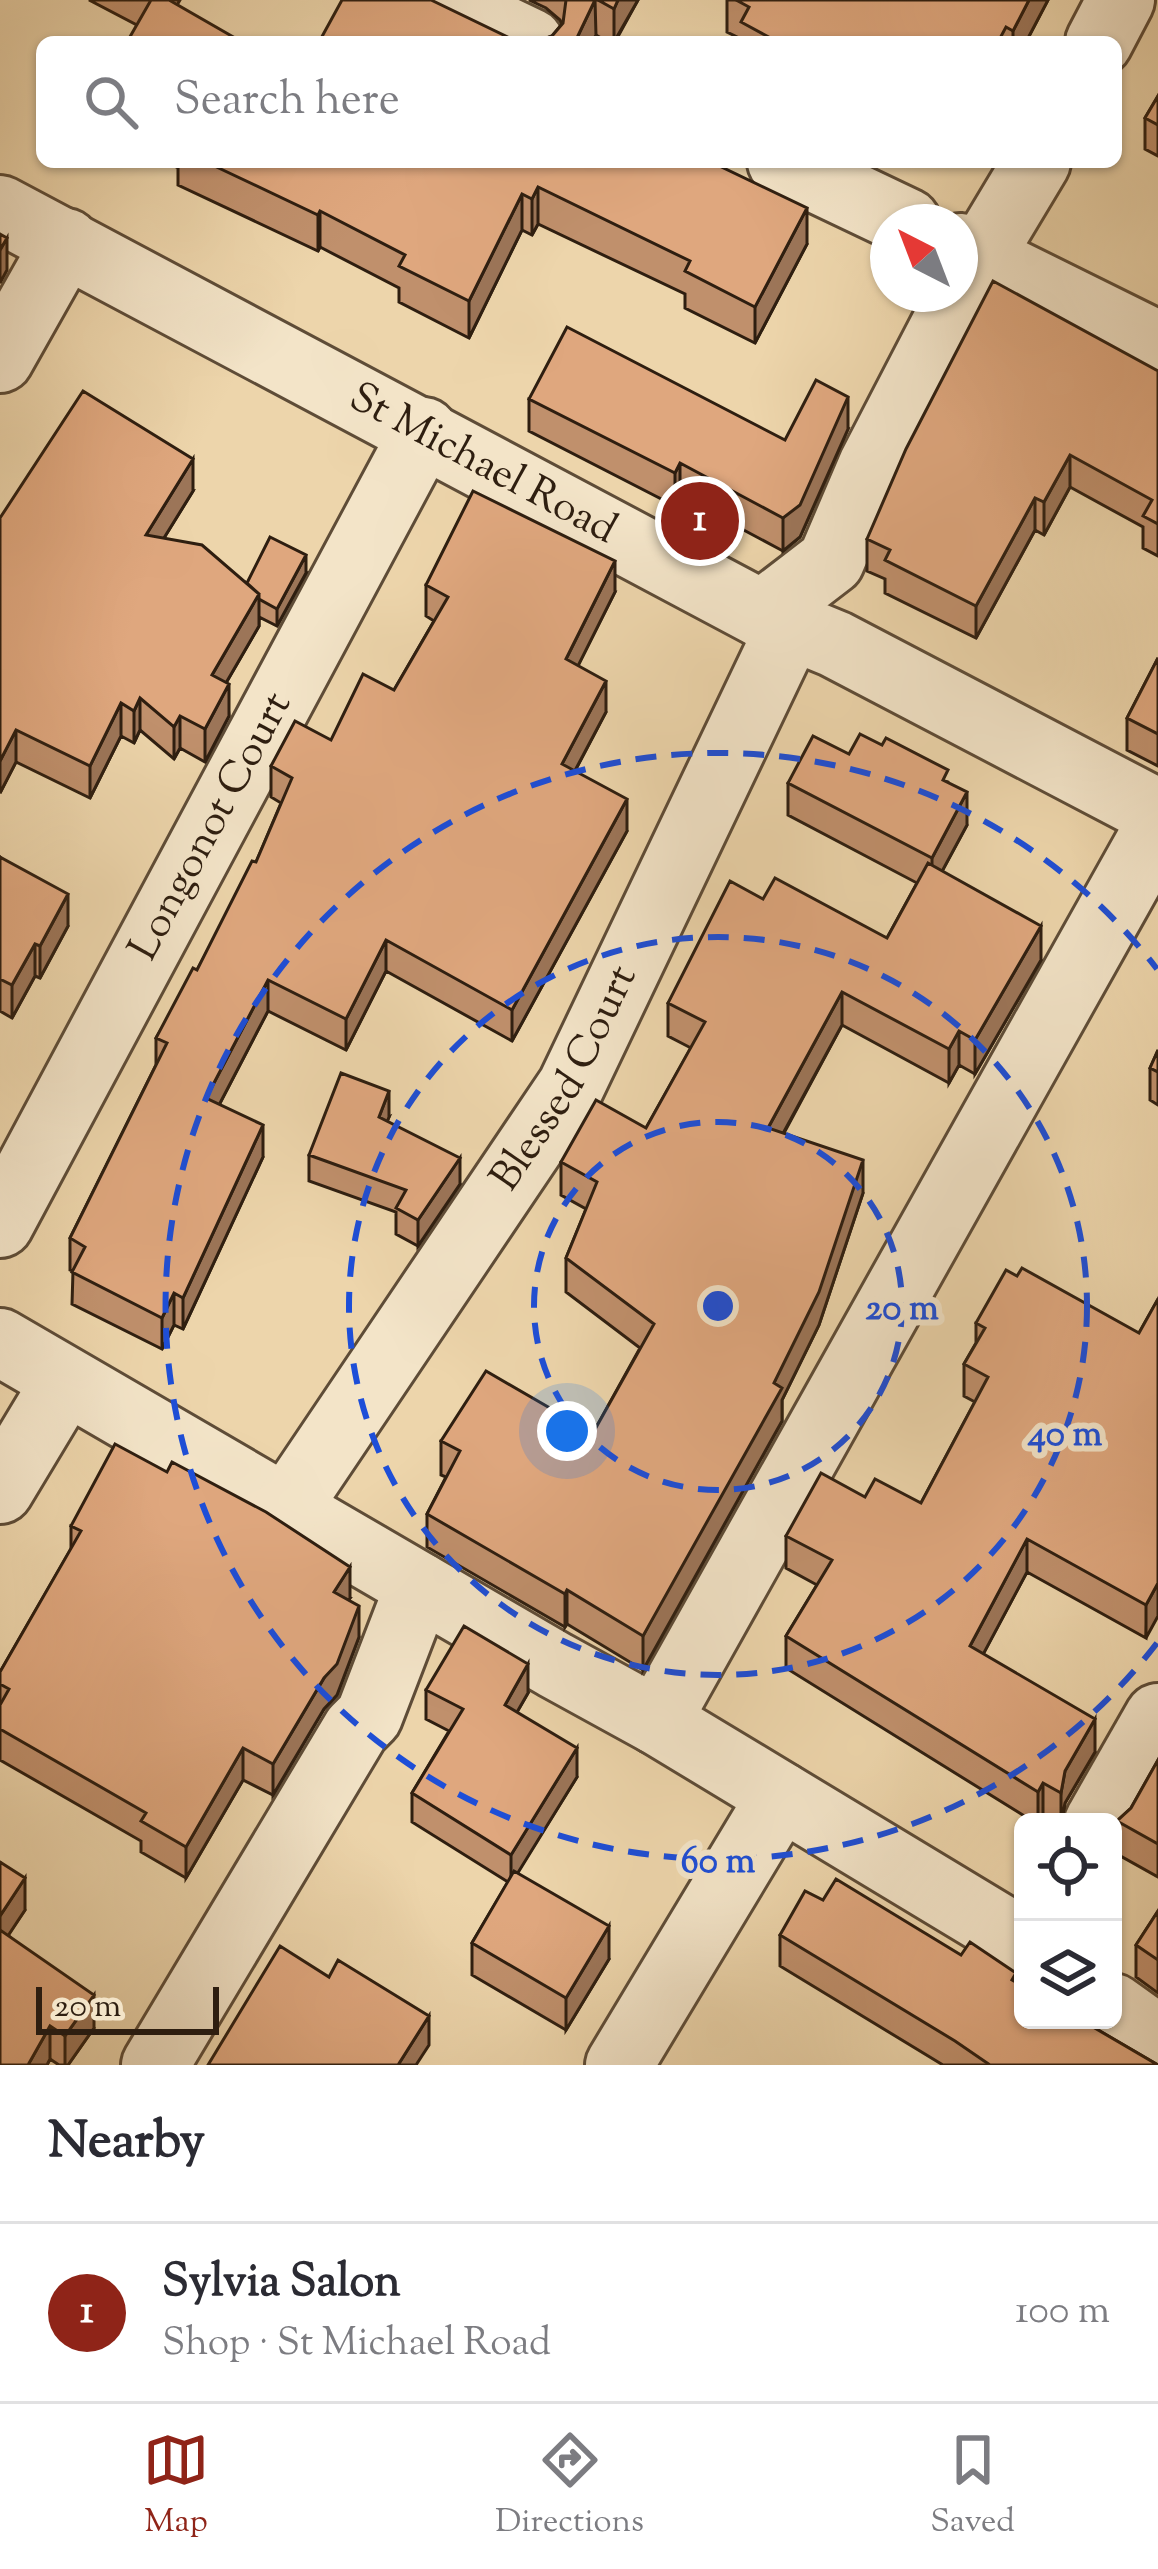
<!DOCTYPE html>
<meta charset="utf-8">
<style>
body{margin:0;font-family:"Sorts Mill Goudy",serif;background:#f7f7f7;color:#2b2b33}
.controls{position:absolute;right:36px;bottom:36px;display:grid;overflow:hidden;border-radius:18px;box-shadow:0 3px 9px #0004}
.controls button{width:108px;height:108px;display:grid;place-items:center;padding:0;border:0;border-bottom:3px solid #e1e1e2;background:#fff;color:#2b2b33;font:60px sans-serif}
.compass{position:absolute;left:870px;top:204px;width:108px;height:108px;border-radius:50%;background:#fff;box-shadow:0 3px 9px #0004;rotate:318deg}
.scale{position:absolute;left:36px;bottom:30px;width:183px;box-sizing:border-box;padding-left:12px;border:6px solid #2e1e10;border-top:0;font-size:33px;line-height:42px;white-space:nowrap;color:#2e1e10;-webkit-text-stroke:9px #f3e4c8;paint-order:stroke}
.you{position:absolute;left:567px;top:1431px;width:42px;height:42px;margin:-30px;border:9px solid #fff;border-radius:50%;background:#1a73e8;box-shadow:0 0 0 18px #1a73e833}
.badge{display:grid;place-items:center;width:78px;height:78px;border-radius:50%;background:#8f2418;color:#fff;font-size:39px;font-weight:700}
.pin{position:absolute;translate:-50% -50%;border:6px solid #fff;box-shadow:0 3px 12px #0006}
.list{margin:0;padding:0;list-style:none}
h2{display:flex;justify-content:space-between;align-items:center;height:156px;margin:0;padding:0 48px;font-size:51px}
h2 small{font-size:39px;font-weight:400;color:#7c7c81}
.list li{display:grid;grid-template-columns:78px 1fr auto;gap:36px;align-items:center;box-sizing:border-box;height:180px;padding:0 48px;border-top:3px solid #e1e1e2}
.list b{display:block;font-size:45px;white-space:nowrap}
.list p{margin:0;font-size:39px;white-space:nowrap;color:#7c7c81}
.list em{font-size:39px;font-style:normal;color:#7c7c81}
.icon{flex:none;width:66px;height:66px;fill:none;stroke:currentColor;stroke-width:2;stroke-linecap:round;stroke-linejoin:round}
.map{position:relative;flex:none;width:1158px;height:2065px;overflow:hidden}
.search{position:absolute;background:#fff;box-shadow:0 3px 9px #0004;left:36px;right:36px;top:36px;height:132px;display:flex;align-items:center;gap:30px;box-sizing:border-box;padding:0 42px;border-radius:18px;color:#7c7c81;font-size:45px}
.sheet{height:336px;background:#fff}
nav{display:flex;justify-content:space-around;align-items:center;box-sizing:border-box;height:168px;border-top:3px solid #e1e1e2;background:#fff;font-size:33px;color:#7c7c81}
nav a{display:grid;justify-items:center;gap:6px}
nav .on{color:#8f2418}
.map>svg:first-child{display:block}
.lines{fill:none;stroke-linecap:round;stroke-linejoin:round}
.minor-casing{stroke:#5e4c37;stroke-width:72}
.minor{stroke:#f3e4c8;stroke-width:66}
.wall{fill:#c0906c;stroke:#2e1e10;stroke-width:3}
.shaded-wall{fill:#9c7558;stroke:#2e1e10;stroke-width:3}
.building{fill:#dfa77e;stroke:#2e1e10;stroke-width:3}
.ring{fill:none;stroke:#1d4ed8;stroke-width:6;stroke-dasharray:21 15}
.labels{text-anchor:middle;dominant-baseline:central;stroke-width:12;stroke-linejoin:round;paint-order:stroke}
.street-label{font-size:42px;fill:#2e1e10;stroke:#f3e4c8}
.centre{fill:#1d4ed8;stroke:#f3e4c8;stroke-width:6}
.ring-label{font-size:36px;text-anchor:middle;font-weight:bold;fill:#1d4ed8;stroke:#f3e4c8;stroke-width:12;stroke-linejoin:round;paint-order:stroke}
</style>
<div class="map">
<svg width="1158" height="2065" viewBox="0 0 1158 2065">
<rect width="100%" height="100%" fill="#edd5ab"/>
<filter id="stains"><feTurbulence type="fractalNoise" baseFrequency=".00167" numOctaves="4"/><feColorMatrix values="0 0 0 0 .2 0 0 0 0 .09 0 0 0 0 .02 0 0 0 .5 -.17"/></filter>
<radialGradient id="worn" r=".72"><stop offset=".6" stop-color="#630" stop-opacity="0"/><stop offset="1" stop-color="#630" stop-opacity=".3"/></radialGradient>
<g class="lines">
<defs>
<g id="minor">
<path d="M442,0L530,42"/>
<path d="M1099,42L1121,0"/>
<path d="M781,162L907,222"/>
<path id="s1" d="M0,209L762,614L835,644L1158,813"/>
<path d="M960,247L1158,345"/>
<path d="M0,359L66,242"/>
<path d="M762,614L831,561L872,465L980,257L1037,162"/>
<path id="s2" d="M0,1224L424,431"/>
<path d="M0,1342L555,1665L657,1721L1023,1942"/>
<path d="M0,1490L65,1382"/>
<path id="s3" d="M288,1506L571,1086L792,623"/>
<path d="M657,1721L1158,827"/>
<path d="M1098,1822L1158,1717"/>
<path d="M1113,2007L1158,2039"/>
<path d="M155,2065L356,1729L369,1716L419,1586"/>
<path d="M619,2065L781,1796"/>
</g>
</defs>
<use href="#minor" class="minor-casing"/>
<use href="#minor" class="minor"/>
</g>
<path class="wall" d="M89,0H180L177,5L137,25Z
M529,0H638L615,42H608L596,35L592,42H536L552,36L562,24L560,20L546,8Z
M727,0H1048L1026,42H741V39L727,32Z
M1158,96V156L1145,149V118Z
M167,162H711L807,244L755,343L685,308V294L538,224L532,235L522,230L469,338L399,302V288L320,247L318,251L178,185V168Z
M1158,371V556L1143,548V527L1070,487L1044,535L1035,530L976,638L885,593V579L867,571V539Z
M529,399L785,440L848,429L800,537L783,551L680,496L675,506L529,431Z
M193,491L164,538L247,583L306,573L277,626L259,617V626L226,683L229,716L205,762L180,748L174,759L140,730L134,743L121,736L90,798L16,762L0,793V518Z
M426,585L615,592L578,665L606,712L575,771L627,831L512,1041L386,971L346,1050L268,1011L219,1105L263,1157L183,1329L174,1325L162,1349L72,1304L73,1271L70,1270V1238L156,1065V1038L197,970L256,862L281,803L271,797V766L331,740L394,690L434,621L426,616Z
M1158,658V766L1127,750V718Z
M849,754L948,782L967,825L942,871L1041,960L975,1074L959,1065L949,1083L842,1025L784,1133L863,1193L819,1325L782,1400V1421L643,1670L567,1624L565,1627L427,1547V1514L446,1477L441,1475V1441L593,1433L640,1348L566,1292V1258L586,1209L561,1195V1162L646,1128L691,1048L668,1036V1003L763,899L887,938L917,883L788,815V783Z
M0,857L68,926L40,978L35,976L12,1018L0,1011Z
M1158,1050V1105L1150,1100V1068Z
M389,1117L387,1121L460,1184L418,1246L396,1234V1212L309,1181V1155Z
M1158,1299L1146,1638L1027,1572L983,1654L1095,1752L1065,1803L1062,1822H1054L1043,1816L1039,1822H1034L786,1668V1636L817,1585L786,1568V1536L865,1497L921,1503L975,1402L964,1396V1364L976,1343V1323L1139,1333Z
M71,1526L350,1598L348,1600L359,1637L337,1695L324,1709L273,1795L243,1780L186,1878L141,1852V1841L0,1760V1672L71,1549Z
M426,1690L528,1693L517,1712L577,1777L517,1873L609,1959L566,2030L472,1975V1943L508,1882L412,1822V1793L449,1731L426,1719Z
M1158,1760V1877L1117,1854V1821L1131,1808Z
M0,1862L25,1910L8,1935L94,2028L68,2065H59L50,2059L47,2065H0Z
M823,1900L961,1955L1016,1982L1158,2065H943L780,1966V1935Z
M1158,1911V1993L1136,1977V1945Z"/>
<path class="shaded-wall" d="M595,0L596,35L592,42H575Z
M618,0H638L614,42V9Z
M1029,0H1048L1026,42H1013V31Z
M538,187V224L532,235V199Z
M522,194V230L469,338V301Z
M807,208V244L755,343V307Z
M320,211V247L318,251V215Z
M7,238V270L0,283V250Z
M848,397V429L800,537L783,551V518Z
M1070,455V487L1044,535V502Z
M193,459V491L146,567V535Z
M680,463V496L675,506V473Z
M1035,498V530L976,638V606Z
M306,555V573L277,626V609Z
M615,561V592L566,690V659Z
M259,594V626L212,707V675Z
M606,681V712L562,795V764Z
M229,684V716L205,762V729Z
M140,698V730L134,743V711Z
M121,703V736L90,798V766Z
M180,716V748L174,759V727Z
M16,730V762L0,793V761Z
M967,792V825L932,890V858Z
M627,799V831L512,1041V1010Z
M68,894V926L40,978V946Z
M1041,926V960L975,1074V1040Z
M386,940V971L346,1050V1019Z
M35,944V976L12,1018V985Z
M268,980V1011L206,1130V1098Z
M842,992V1025L768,1161V1128Z
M959,1031V1065L949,1083V1049Z
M389,1091V1117L379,1143V1117Z
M263,1125V1157L183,1329V1298Z
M460,1158V1184L418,1246V1220Z
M863,1160V1193L819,1325L782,1400V1421L643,1670V1636L774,1383Z
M174,1293V1325L162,1349V1318Z
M1027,1539V1572L970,1679V1646Z
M350,1567V1598L334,1623V1592Z
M1158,1583V1616L1146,1638V1605Z
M567,1590V1624L565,1627V1594Z
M359,1606V1637L337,1695L324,1709L273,1795V1764L324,1678Z
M528,1664V1693L505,1733V1705Z
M1095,1719V1752L1065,1803L1061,1822V1793L1065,1771Z
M243,1748V1780L186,1878V1847Z
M577,1748V1777L511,1884V1855Z
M1043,1783V1816L1038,1822V1792Z
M25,1878V1910L0,1948V1916Z
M609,1926V1959L566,2030V1998Z
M94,1995V2028L68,2065H65V2036Z
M429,2016V2045L416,2065H398Z
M50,2026V2059L47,2065H28Z"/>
<path class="building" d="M151,0H169L242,42H127Z
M342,0H431L514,40L529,42H319Z
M566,0H595L575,42H536L552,36L563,23Z
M598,0H618L614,9Z
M736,0H1029L1013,31L1006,27L998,42H778L741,22L749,7Z
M1158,96V125L1145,118Z
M206,162H711L807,208L755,307L685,271L690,261L538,187L532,199L522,194L469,301L399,266L405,255L320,211L318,215Z
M0,234L7,238L0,250Z
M993,281L1158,371V524L1143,516L1152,500L1070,455L1044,502L1035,498L976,606L885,560L890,550L867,539L906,449Z
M567,327L785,440L816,380L848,397L800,505L783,518L680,463L675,473L529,399Z
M83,391L193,459L146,535L202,545L259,594L212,675L229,684L205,729L180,716L174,727L140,698L134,711L121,703L90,766L16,730L0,761V518Z
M473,491L615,561L566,659L606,681L562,764L627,799L512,1010L386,940L346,1019L268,980L206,1098L263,1125L183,1298L174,1293L162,1318L72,1272L85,1247L70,1238L167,1043L156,1038L193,968L197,970L252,861L256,862L292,778L271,766L295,721L331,740L363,674L394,690L448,597L426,585Z
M270,537L306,555L277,609L259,599V594L247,583Z
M1158,658V734L1127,718Z
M860,734L882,745L886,738L948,770L943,780L967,792L932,858L788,783L813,736L849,754Z
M0,857L68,894L40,946L35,944L12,985L0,979Z
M928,863L1041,926L975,1040L959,1031L949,1049L842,992L768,1128L863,1160L819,1292L774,1383L782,1388L643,1636L567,1590L565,1594L427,1514L460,1451L441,1441L486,1371L593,1433L654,1324L566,1258L597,1182L561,1162L596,1100L646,1128L705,1022L668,1003L730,881L763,899L775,878L887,938Z
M1158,1050V1072L1150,1068Z
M341,1073L389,1091L379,1117L460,1158L418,1220L396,1208L406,1190L309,1155Z
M1022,1268L1139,1333L1158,1299V1583L1146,1605L1027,1539L970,1646L1095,1719L1065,1771L1061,1793L1043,1783L1038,1792L786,1636L832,1560L786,1536L821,1473L865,1497L875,1479L921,1503L988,1377L964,1364L985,1328L976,1323L1006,1270L1017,1276Z
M115,1444L167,1472L172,1462L266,1512L350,1567L334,1592L359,1606L337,1664L324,1678L273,1764L243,1748L186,1847L141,1821L146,1813L0,1729V1705L9,1689L0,1684V1672L81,1531L71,1526Z
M464,1626L528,1664L505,1705L577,1748L511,1855L412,1793L463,1709L426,1690Z
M1158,1760V1844L1117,1821L1131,1808Z
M0,1862L25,1878L0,1916Z
M514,1871L609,1926L566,1998L472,1943Z
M836,1879L961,1955L970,1942L1016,1973L1012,1980L1023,1986V2020H1081L1158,2065H990L955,2041L780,1935L805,1891L823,1900Z
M1158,1911V1960L1136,1945Z
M0,1930L94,1995L65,2036L50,2026L28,2065H0Z
M280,1946L329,1977L338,1960L429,2016L398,2065H208Z"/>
<g class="ring">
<circle cx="718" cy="1306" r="184"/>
<circle cx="718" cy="1306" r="369"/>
<path d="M1157 1643A553 553 0 1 1 1157 969"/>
</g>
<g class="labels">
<g class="street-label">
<text stroke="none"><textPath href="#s1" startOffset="546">St Michael Road</textPath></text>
<text stroke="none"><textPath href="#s2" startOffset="450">Longonot Court</textPath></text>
<text stroke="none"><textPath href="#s3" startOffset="510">Blessed Court</textPath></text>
</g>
</g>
<circle cx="718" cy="1306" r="18" class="centre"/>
<g class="ring-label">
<text x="902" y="1319">20 m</text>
<text x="1065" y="1445">40 m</text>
<text x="718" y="1872">60 m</text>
</g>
<rect width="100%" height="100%" filter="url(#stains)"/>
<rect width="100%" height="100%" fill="url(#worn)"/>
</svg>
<div class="controls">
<button><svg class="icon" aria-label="locate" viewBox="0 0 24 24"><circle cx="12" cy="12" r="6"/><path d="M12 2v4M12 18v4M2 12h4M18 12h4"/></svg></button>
<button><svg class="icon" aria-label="layers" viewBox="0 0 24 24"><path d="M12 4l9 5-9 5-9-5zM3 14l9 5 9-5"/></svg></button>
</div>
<svg class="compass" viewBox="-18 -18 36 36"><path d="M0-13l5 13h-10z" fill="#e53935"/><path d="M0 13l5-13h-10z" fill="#7c7c81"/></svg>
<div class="scale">20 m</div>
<div class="you"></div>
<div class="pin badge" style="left:700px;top:521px">1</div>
<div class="search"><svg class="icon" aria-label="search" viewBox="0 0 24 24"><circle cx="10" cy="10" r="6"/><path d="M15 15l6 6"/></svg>Search here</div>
</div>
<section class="sheet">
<h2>Nearby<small></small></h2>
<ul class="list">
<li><span class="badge">1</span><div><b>Sylvia Salon</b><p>Shop · St Michael Road</p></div><em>100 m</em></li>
</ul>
</section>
<nav>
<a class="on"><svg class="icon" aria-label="map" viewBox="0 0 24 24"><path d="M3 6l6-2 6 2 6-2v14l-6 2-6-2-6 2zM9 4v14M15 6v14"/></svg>Map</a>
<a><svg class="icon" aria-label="directions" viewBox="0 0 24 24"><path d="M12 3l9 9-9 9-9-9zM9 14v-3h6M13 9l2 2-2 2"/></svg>Directions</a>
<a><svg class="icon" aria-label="saved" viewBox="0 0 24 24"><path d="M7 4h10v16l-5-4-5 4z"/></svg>Saved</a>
</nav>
